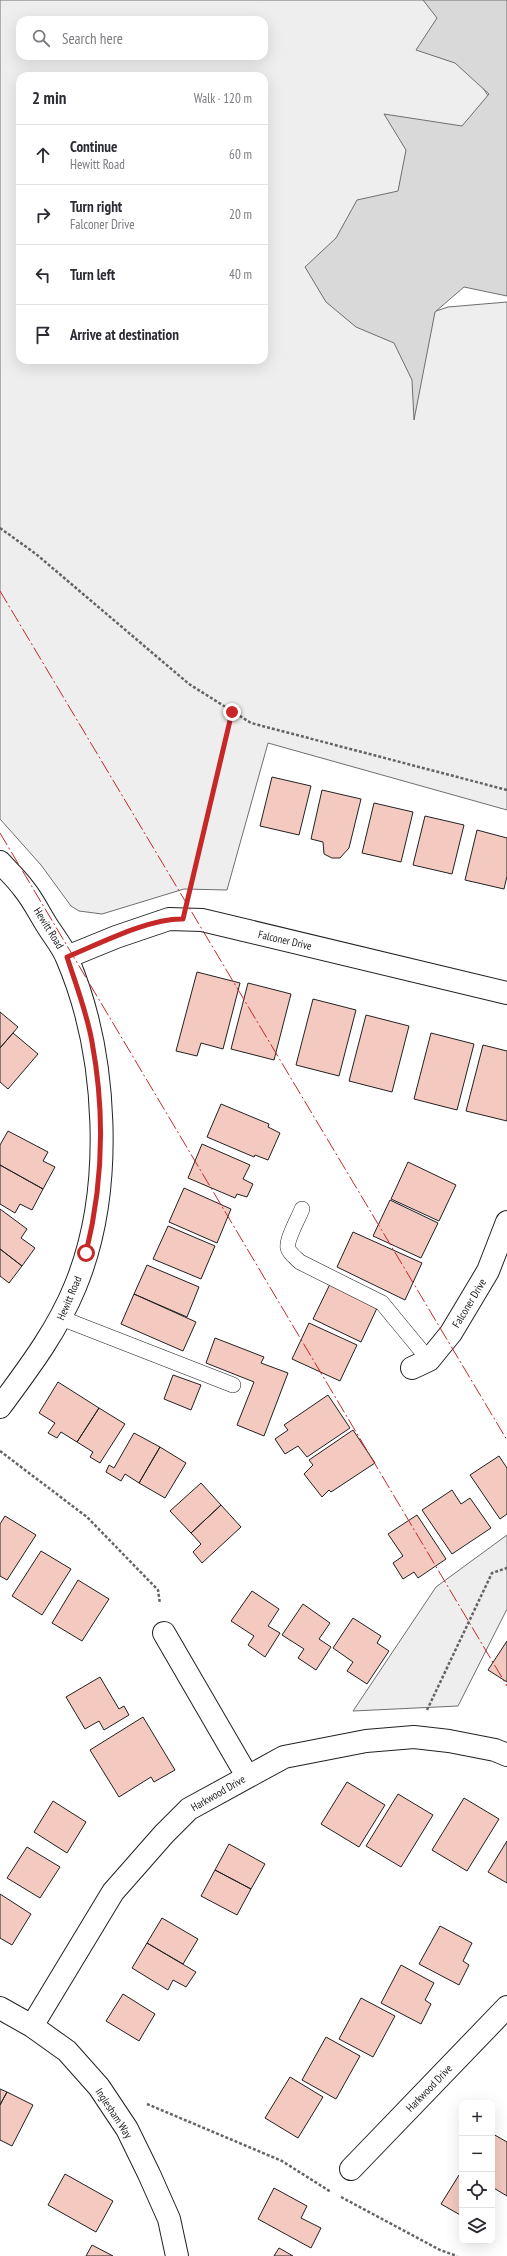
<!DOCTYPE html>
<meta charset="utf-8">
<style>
body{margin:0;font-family:"PT Sans Narrow",sans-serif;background:#f2f2f3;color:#2b2b33}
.controls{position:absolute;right:12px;bottom:12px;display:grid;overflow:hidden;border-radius:8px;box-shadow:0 4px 16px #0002}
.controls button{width:36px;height:36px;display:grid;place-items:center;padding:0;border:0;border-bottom:1px solid #e1e1e2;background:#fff;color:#2b2b33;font:20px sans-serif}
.stop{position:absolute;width:12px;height:12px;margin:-9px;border:3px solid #c62828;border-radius:50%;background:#fff}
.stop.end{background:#c62828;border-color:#fff;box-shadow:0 1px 4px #0008}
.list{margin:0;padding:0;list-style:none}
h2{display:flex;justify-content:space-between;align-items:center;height:52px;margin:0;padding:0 16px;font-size:17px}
h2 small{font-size:13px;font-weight:400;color:#7c7c81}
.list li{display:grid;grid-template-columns:26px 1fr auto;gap:12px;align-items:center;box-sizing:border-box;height:60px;padding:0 16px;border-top:1px solid #e1e1e2}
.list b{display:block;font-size:15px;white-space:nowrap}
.list p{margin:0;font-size:13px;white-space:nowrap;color:#7c7c81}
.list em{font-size:13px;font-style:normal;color:#7c7c81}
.icon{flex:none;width:22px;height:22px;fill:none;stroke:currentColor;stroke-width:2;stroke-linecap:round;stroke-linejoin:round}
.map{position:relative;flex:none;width:507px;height:2256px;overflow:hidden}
.search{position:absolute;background:#fff;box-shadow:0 4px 16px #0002;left:16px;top:16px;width:252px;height:44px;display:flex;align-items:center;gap:10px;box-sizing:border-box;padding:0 14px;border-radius:12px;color:#7c7c81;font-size:15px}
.panel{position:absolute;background:#fff;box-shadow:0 4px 16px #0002;left:16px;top:72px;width:252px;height:292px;border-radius:12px}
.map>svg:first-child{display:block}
.green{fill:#eee;stroke:#6f6f6f;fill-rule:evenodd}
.water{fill:#d9d9d9;stroke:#6f6f6f}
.building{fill:#f3c9c0;stroke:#222}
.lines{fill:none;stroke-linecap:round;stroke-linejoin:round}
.lane-casing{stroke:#222;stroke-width:16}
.street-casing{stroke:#222;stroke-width:24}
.path{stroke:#646464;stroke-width:2.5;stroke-dasharray:3 2;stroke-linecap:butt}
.lane{stroke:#fff;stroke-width:15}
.street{stroke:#fff;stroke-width:22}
.power{stroke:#c62828;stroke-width:1;stroke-dasharray:14 3 2 3;stroke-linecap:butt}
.route{stroke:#c62828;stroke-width:5}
.labels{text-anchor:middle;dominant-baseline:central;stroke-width:3;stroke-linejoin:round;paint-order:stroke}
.street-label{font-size:11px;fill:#222;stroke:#fff}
</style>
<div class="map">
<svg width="507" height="2256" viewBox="0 0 507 2256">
<rect width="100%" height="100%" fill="#fff"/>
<path class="green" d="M0,0H439L442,24L492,102L374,332L448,307L507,302V810L268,743L227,890L184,889L102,914L79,911L71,906L41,865L0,819ZM20,20H264V56H20ZM20,76H264V360H20Z
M507,1535V1609L458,1706L353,1711L436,1587Z"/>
<path class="water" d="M423,0H507V296L464,287L435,312L414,420L412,380L394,343L356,327L326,302L305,267L336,238L357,200L398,191L406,150L384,114L462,126L489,94L455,63L416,50L437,18Z"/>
<path class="building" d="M272,777L311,786L299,835L260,826Z
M322,790L361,799L349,848L340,858H332L324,854L323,842L311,839Z
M374,803L413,812L401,862L362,853Z
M425,816L464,825L452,874L413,865Z
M477,830L507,838V876L504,889L465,880Z
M197,972L240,983L223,1049L201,1043L197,1056L176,1051Z
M248,983L291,994L274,1060L231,1049Z
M313,999L356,1010L339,1076L296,1065Z
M0,1012L18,1027L0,1048Z
M366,1015L409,1026L392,1092L349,1081Z
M13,1033L38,1054L8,1089L0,1082V1048Z
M431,1033L474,1044L457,1110L414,1099Z
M483,1045L507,1051V1121L466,1111Z
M221,1104L269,1124L268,1127L280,1133L268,1160L255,1155L254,1157L207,1137Z
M8,1131L48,1152L43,1161L55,1167L43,1189L0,1165V1145Z
M202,1144L250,1165L243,1179L253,1184L247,1197L237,1194L235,1198L188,1178Z
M408,1162L456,1185L439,1221L391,1199Z
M0,1165L43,1189L32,1210L20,1204L15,1213L0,1204Z
M184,1188L231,1209L217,1243L169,1222Z
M390,1200L438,1223L421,1258L373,1236Z
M0,1209L27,1229L21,1238L35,1248L22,1266L0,1249Z
M168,1226L215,1246L201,1279L153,1259Z
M353,1232L422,1263L405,1300L337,1267Z
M0,1249L22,1266L9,1283L0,1276Z
M147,1265L199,1287L187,1317L134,1294Z
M330,1284L378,1306L361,1342L313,1319Z
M134,1294L196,1322L183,1351L121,1324Z
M309,1323L357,1345L340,1381L292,1359Z
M215,1338L264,1357L261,1363L288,1373L264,1436L237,1425L254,1382L206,1363Z
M173,1375L201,1385L191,1410L164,1399Z
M58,1382L99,1408L77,1442L61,1432L57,1438L48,1433L55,1423L39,1413Z
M328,1395L350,1428L307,1457L298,1446L285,1454L275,1439L288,1430L284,1425Z
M99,1408L125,1424L100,1463L90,1457L93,1452L77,1442Z
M353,1430L375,1463L331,1492L329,1490L322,1497L304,1474L313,1465L309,1460Z
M134,1433L160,1447L139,1483L125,1474L121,1481L106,1472L109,1465L114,1468Z
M160,1447L186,1463L165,1498L139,1483Z
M499,1456L507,1468V1514L500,1519L470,1475Z
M201,1483L221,1505L191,1533L170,1511Z
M452,1490L461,1504L470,1498L491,1528L452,1554L422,1510Z
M221,1505L241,1527L202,1563L193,1552L201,1544L191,1533Z
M417,1515L446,1559L418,1578L414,1572L403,1579L393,1563L403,1556L388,1534Z
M5,1516L36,1535L7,1580L0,1576V1524Z
M41,1551L71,1569L42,1615L12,1596Z
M78,1580L109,1599L82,1641L52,1623Z
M252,1591L279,1609L268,1626L280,1633L265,1657L248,1645L254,1636L231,1621Z
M303,1604L330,1623L319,1639L331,1647L316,1670L298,1658L304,1649L282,1635Z
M353,1618L381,1636L377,1643L389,1651L367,1684L347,1671L353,1662L333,1648Z
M507,1641V1682L488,1670Z
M100,1677L119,1709L124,1706L129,1715L104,1730L99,1721L85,1729L66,1697Z
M143,1717L175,1770L154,1782L151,1777L119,1797L90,1750Z
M347,1782L385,1805L359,1847L321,1824Z
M398,1794L433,1815L401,1867L366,1846Z
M464,1798L499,1819L467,1871L432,1850Z
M53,1801L86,1822L67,1853L34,1832Z
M507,1841V1883L488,1872Z
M229,1844L265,1864L251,1889L215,1870Z
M27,1847L60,1867L40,1898L7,1878Z
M215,1870L251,1889L237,1915L201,1896Z
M0,1894L31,1914L12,1945L0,1938Z
M162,1918L198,1939L183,1964L147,1943Z
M440,1926L472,1943L463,1961L469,1965L459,1985L419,1964Z
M147,1943L196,1972L186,1987L173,1980L168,1990L132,1968Z
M401,1965L434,1983L425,2000L431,2004L421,2024L381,2003Z
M123,1994L155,2014L139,2041L106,2021Z
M361,1998L395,2016L373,2057L339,2039Z
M326,2037L360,2056L336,2099L302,2080Z
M290,2077L323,2097L298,2138L265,2118Z
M0,2089L7,2092L0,2105Z
M7,2092L33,2105L12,2146L0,2140V2105Z
M493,2134L507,2142V2196L492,2187Z
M65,2174L113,2201L96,2232L48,2205Z
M459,2175L462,2177V2216L441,2204Z
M274,2188L307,2206L301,2218L321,2228L311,2248L258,2219Z
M92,2245L113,2256H86Z
M279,2248L293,2256H274Z"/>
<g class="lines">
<defs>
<path id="lane" d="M302,1209C299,1217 286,1240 288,1248C289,1253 296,1258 300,1262L382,1303L429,1360
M61,1318L233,1385"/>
<path id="street" d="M0,862C8,871 17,879 24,889C34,901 41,917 50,930C56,939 63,948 67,958C108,1054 115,1191 75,1287C57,1331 28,1369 0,1407
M67,957L116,937L169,919L202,920L507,993
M412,1368L429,1360L451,1333L488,1271L507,1222
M164,1633L247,1776
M0,2008L32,2026L67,2051L99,2087L127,2129L149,2174L169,2219L177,2256
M32,2026L113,1892L164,1834L189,1809L284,1757L366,1741L414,1737L449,1741L495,1750L507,1755
M351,2169L507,2007"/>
</defs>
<use href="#lane" class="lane-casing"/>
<use href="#street" class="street-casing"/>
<path class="path" d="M0,528L36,554L189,684L251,723L507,790
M190,890L232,712
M0,1451L87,1517L158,1590L160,1604
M427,1710L492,1573L507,1568
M147,2104L282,2161L331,2192
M341,2197L440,2250L457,2256"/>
<use href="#lane" class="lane"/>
<use href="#street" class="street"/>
<path class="power" d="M0,591L507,1440
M0,833L507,1686"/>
</g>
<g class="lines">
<path class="route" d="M86,1253C103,1184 105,1112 92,1042C87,1013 76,985 67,957C99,944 149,918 183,919L232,712"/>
</g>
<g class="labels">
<g class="street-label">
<text transform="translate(49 928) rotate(58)">Hewitt Road</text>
<text transform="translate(285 940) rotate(13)">Falconer Drive</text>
<text transform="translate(69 1298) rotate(-67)">Hewitt Road</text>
<text transform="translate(469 1303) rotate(-59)">Falconer Drive</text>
<text transform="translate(218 1793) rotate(-30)">Harkwood Drive</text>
<text transform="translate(429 2088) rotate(-46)">Harkwood Drive</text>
<text transform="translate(114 2113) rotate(57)">Inglesham Way</text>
</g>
</g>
</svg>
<div class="controls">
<button>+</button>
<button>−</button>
<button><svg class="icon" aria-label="locate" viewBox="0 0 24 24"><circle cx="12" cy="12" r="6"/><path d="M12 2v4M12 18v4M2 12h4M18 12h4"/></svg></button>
<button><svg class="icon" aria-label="layers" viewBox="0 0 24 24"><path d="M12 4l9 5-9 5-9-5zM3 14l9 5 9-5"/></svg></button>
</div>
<div class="stop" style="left:86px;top:1253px"></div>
<div class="stop end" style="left:232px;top:712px"></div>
<div class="search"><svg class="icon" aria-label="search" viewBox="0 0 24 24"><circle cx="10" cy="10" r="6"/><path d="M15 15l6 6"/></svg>Search here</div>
<section class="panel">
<h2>2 min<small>Walk · 120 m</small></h2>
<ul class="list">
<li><svg class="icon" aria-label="ahead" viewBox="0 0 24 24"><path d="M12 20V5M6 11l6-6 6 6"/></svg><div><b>Continue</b><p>Hewitt Road</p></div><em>60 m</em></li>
<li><svg class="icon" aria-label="right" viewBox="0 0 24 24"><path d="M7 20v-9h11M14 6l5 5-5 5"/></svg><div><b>Turn right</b><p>Falconer Drive</p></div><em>20 m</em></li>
<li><svg class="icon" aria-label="left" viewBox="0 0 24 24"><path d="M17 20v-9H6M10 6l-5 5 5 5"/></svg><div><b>Turn left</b></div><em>40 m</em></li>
<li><svg class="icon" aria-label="arrive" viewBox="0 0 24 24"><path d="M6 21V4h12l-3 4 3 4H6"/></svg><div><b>Arrive at destination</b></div></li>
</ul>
</section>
</div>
